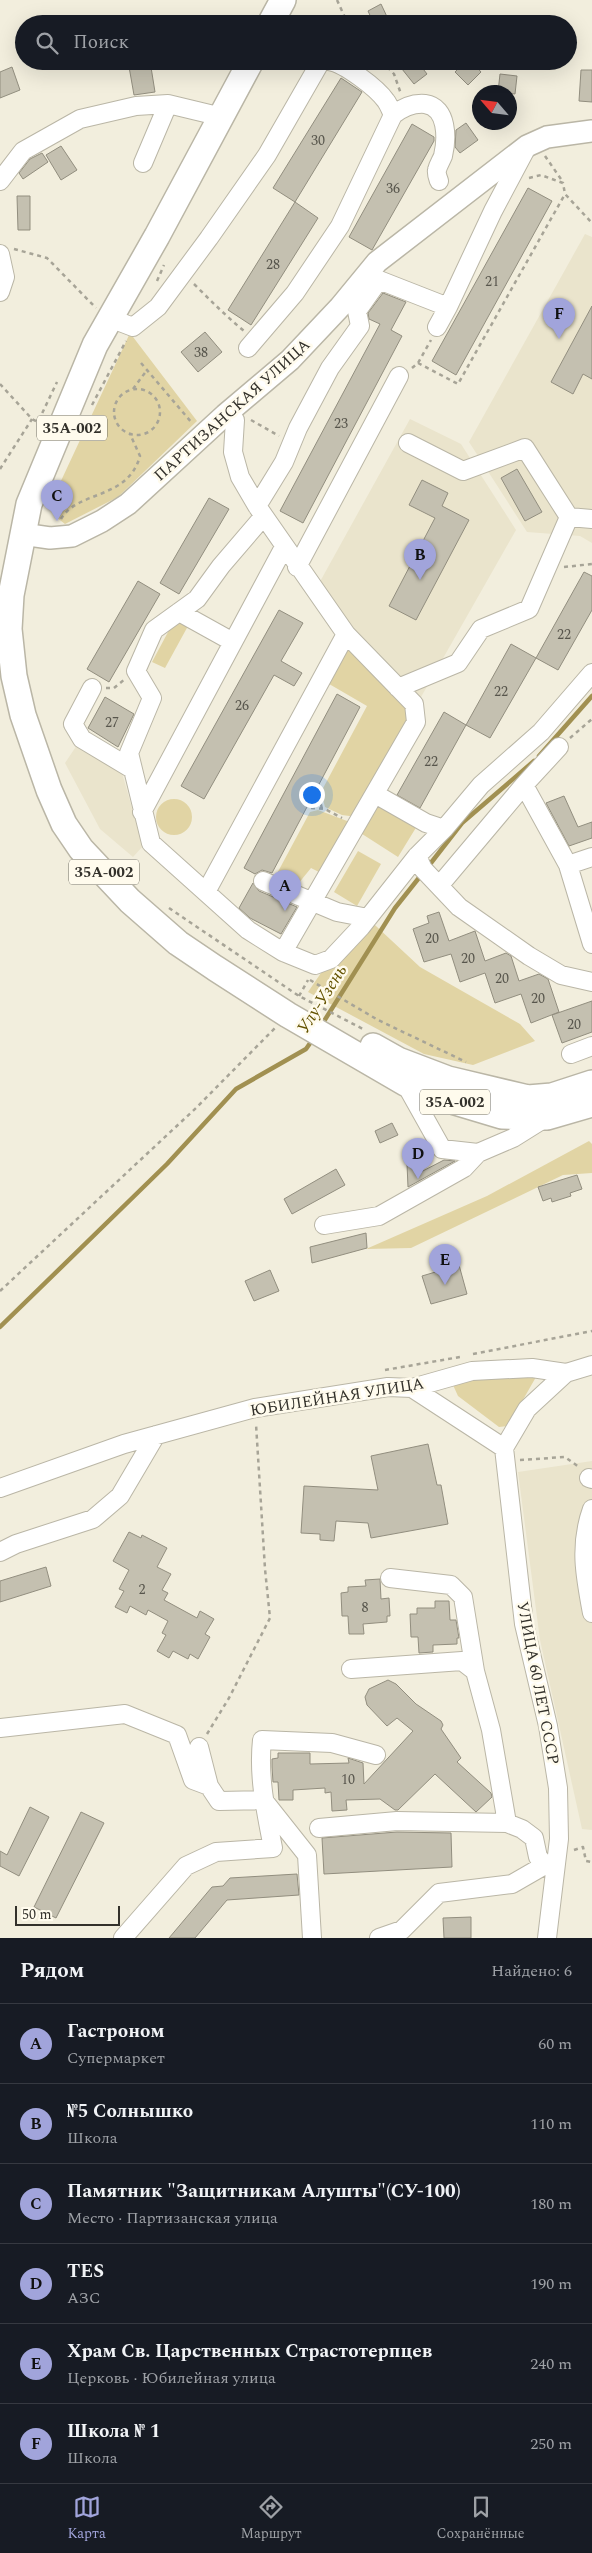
<!DOCTYPE html>
<html lang="ru">
<meta charset="utf-8">
<style>
body{margin:0;font-family:Spectral,serif;background:#242831;color:#f1f3f6}
.compass{position:absolute;left:472px;top:85px;width:45px;height:45px;border-radius:50%;background:#171b24;box-shadow:0 5px 20px #0002;rotate:298deg}
.scale{position:absolute;left:15px;bottom:12px;width:105px;box-sizing:border-box;padding-left:5px;border:2px solid #33312b;border-top:0;font-size:14px;line-height:18px;white-space:nowrap;color:#33312b;-webkit-text-stroke:4px #fffbed;paint-order:stroke}
.you{position:absolute;left:311px;top:794px;width:18px;height:18px;margin:-12px;border:4px solid #fff;border-radius:50%;background:#1a73e8;box-shadow:0 0 0 8px #1a73e833}
.badge{display:grid;place-items:center;width:32px;height:32px;border-radius:50%;background:#a1a4db;color:#111;font-size:16px;font-weight:700}
.pin{position:absolute;translate:-50% -41px;filter:drop-shadow(0 1px 2px #0008)}
.pin::after{content:'';position:absolute;top:26px;width:18px;height:15px;background:inherit;clip-path:polygon(0 0,100% 0,50% 100%)}
.list{margin:0;padding:0;list-style:none}
h2{display:flex;justify-content:space-between;align-items:center;height:65px;margin:0;padding:0 20px;font-size:21px}
h2 small{font-size:16px;font-weight:400;color:#9ea1a6}
.list li{display:grid;grid-template-columns:32px 1fr auto;gap:15px;align-items:center;box-sizing:border-box;height:80px;padding:0 20px;border-top:1px solid #363941}
.list b{display:block;font-size:19px;white-space:nowrap}
.list p{margin:0;font-size:16px;white-space:nowrap;color:#9ea1a6}
.list em{font-size:16px;font-style:normal;color:#9ea1a6}
.icon{flex:none;width:28px;height:28px;fill:none;stroke:currentColor;stroke-width:2;stroke-linecap:round;stroke-linejoin:round}
.map{position:relative;flex:none;width:592px;height:1938px;overflow:hidden}
.search{position:absolute;background:#171b24;box-shadow:0 5px 20px #0002;left:15px;right:15px;top:15px;height:55px;display:flex;align-items:center;gap:12px;box-sizing:border-box;padding:0 18px;border-radius:28px;color:#9ea1a6;font-size:19px}
.sheet{height:545px;background:#171b24}
nav{display:flex;justify-content:space-around;align-items:center;box-sizing:border-box;height:70px;border-top:1px solid #363941;background:#171b24;font-size:14px;color:#9ea1a6}
nav a{display:grid;justify-items:center;gap:2px}
nav .on{color:#a1a4db}
.map>svg:first-child{display:block}
.built{fill:#eae4cc}
.green{fill:#e1d4a4}
.lines{fill:none;stroke-linecap:round;stroke-linejoin:round}
.stream{stroke:#a19051;stroke-width:4.5}
.building{fill:#c4c0b0;stroke:#928e7f}
.minor-casing{stroke:#bab6a6;stroke-width:20}
.major-casing{stroke:#bab6a6;stroke-width:24}
.highway-casing{stroke:#bab6a6;stroke-width:28}
.path{stroke:#a7a497;stroke-width:2.5;stroke-dasharray:4 4;stroke-linecap:butt}
.minor{stroke:#fff;stroke-width:18}
.major{stroke:#fff;stroke-width:21}
.highway{stroke:#fff;stroke-width:25}
.labels{text-anchor:middle;dominant-baseline:central;stroke-width:5;stroke-linejoin:round;paint-order:stroke}
.number-label{font-size:14px;fill:#57554c}
.shield{fill:#fffbed;stroke:#706e65;stroke-width:1}
.shield-label{font-size:15px;font-weight:bold;fill:#33312b}
.street-label{font-size:16px;fill:#33312b;stroke:#fffbed}
.water-label{font-size:18px;font-style:italic;fill:#645300;stroke:#fffbed}
</style>
<div class="map">
<svg width="592" height="1938" viewBox="0 0 592 1938">
<rect width="100%" height="100%" fill="#f2eedd"/>
<path class="built" d="M585,234L592,237V543L580,536L527,532L469,442Z
M410,419L461,444L516,530L421,697L350,632L317,587Z
M77,745L122,773L143,846L133,857L100,829L65,763Z
M592,1461V1830L582,1829L540,1640L518,1472Z"/>
<path class="green" d="M130,333L197,421L118,497L65,524L56,517L53,498Z
M175,619L188,626L165,668L152,662Z
M347,640L404,698L412,721L357,817L342,815L325,807L321,792L367,706L324,681Z
M156 817a18 18 0 1 1 36 0a18 18 0 1 1-36 0Z
M378,802L417,826L398,857L359,832Z
M318,810L355,824L321,873L311,868L294,889L273,881L310,812Z
M358,851L381,864L357,906L334,892Z
M362,913L420,967L520,1024L535,1041L473,1065L424,1054L308,992Z
M589,1141L592,1144V1173L563,1175L411,1248L366,1249L487,1196Z
M537,1372L536,1377L508,1426L499,1427L458,1396L453,1385L460,1379Z"/>
<g class="lines">
<path class="stream" d="M539,756L592,696
M427,868L462,823L534,761
M321,1026L395,908L422,874
M0,1327L167,1164L236,1089L306,1049L313,1039"/>
</g>
<path class="building" d="M381,4L389,21L374,24L368,11Z
M128,61H150L155,92L134,95Z
M414,61H417L427,74L414,84L402,69Z
M466,61H471L481,72L468,85L455,72Z
M12,67L20,90L0,98V72Z
M581,70H592V102L579,101Z
M500,74L517,76L515,94L498,92Z
M341,78L362,92L295,202L273,188Z
M466,123L478,140L460,153L455,147L456,130Z
M412,124L434,137V141L372,250L349,237Z
M61,146L77,170L61,180L46,155Z
M42,153L48,162L23,179L19,173L30,159Z
M528,188L552,201L456,375L432,361Z
M17,196H30V230H18Z
M295,202L318,218L251,325L228,310Z
M383,293L406,302L391,330L402,336L303,523L280,511L380,324L369,319L368,313Z
M592,306V379L583,374L573,394L551,382Z
M205,332L222,352L198,372L181,352Z
M517,469L542,512L525,521L501,478Z
M422,480L448,493L442,506L469,520L416,620L389,606L435,518L409,505Z
M209,498L229,509L179,594L160,583Z
M584,572L592,576V610L558,670L536,658Z
M138,581L160,594L109,682L87,669Z
M279,610L303,623L281,661L302,673L294,686L274,675L204,799L181,786Z
M511,644L536,658L490,738L466,725Z
M337,694L360,707L272,873L262,870L255,874L244,868Z
M105,697L134,714L118,747L88,728Z
M444,712L466,725L420,808L397,795Z
M564,796L578,827L592,822V838L569,846L546,803Z
M253,883L259,891L297,907L281,934L250,918L239,908Z
M439,912L449,941L475,931L485,961L506,953L511,956L519,981L539,974L548,979L559,1012L531,1023L521,994L495,1003L485,973L460,982L451,954L424,962L413,929L429,923L427,916Z
M592,1001V1032L562,1043L552,1015Z
M392,1123L398,1135L380,1143L375,1131Z
M444,1160L455,1161L408,1187L407,1164L419,1173Z
M336,1169L345,1185L292,1214L284,1199Z
M577,1175L582,1189L570,1193L571,1196L552,1202L551,1198L543,1201L538,1187Z
M366,1233L367,1248L312,1263L310,1247Z
M459,1265L467,1294L431,1304L422,1276Z
M270,1270L279,1291L254,1301L245,1281Z
M428,1444L437,1485H441L448,1524L371,1538L368,1523L336,1521L334,1541L320,1540V1534L301,1533L304,1486L378,1490L371,1456Z
M129,1532L141,1538L142,1535L167,1548L157,1567L171,1574L162,1590L168,1593L164,1600L197,1618L200,1611L214,1619L205,1634L210,1637L198,1659L190,1654L188,1659L173,1651L169,1658L157,1651L166,1635L162,1633L168,1621L148,1610L146,1615L130,1606L127,1613L115,1607L124,1591L119,1589L129,1570L113,1561Z
M46,1567L51,1586L0,1602V1581Z
M380,1579L381,1599L389,1598L390,1616H387V1622L363,1624L364,1634H349L348,1616H342L341,1593L348,1592V1587L366,1586L365,1580Z
M435,1601H449L450,1620H456L459,1638H457V1644L433,1645V1652L419,1653L418,1637H411L410,1614H417V1608H435Z
M388,1680L396,1684L416,1704L441,1721L443,1725L441,1729L461,1758L457,1762L491,1793L492,1797L476,1812L435,1774L398,1810H395L380,1799L346,1800L347,1810L332,1811L331,1792L325,1793V1788L293,1790V1800H279L278,1782H273L272,1767V1759L278,1758V1753H310V1764L349,1763L348,1758L363,1763L364,1784L413,1731L397,1718L387,1726L367,1705L365,1697L369,1689Z
M30,1807L49,1817L19,1876L0,1866V1851L7,1855Z
M81,1812L104,1823L56,1918L34,1907Z
M397,1832L451,1833L452,1867L324,1874L322,1838Z
M297,1874L299,1895L227,1900L195,1938H169L212,1887L223,1886L230,1878Z
M471,1917V1938H444L443,1918Z"/>
<g class="lines">
<defs>
<path id="minor" d="M329,61C344,63 377,88 386,101C389,105 391,111 393,115
M143,163L168,104
M0,181L23,151L80,119L136,106L168,104L222,117
M0,254L5,277L0,292
M120,322L133,327L158,307L209,238L267,155L321,61
M437,327L448,307
M248,348L295,293L340,226L393,115C402,108 414,103 425,104C448,107 447,139 443,156C441,161 438,165 437,170C436,173 438,178 439,181
M225,415H231L235,420L233,452L240,477L257,506L346,634L414,704L416,722L283,952L315,965L331,959L361,927L417,856L444,829L481,785L541,732L592,673
M408,443L463,471L525,448L569,517L592,519
M257,506L284,462L298,428L330,368L360,326L357,311L379,280L448,307L493,211L527,147
M263,517L221,566L197,599L154,630L136,671L152,698L129,753L151,843L248,930L283,952
M297,567L399,376
M179,612L233,642
M92,688L73,724L82,739L132,769
M398,688L458,663L481,629L529,609L569,517
M559,747L524,785L568,865L592,944
M375,794L426,823L444,829
M142,812L284,547
M417,856L423,869L459,907L529,956L561,975L592,982
M568,865L592,857
M263,881L337,912L368,918
M439,886L524,785
M206,892L346,634
M571,1054L592,1046
M405,1083L442,1149L478,1153L513,1138L545,1118
M324,1225L379,1216L464,1168L478,1153
M412,1388L504,1448L524,1624L548,1726L558,1788L559,1839L547,1938
M504,1448L527,1409L566,1373
M589,1478L592,1479
M0,1488L124,1444L255,1408L388,1387L412,1388L472,1371L532,1368L566,1373L592,1365
M592,1509C579,1545 585,1576 592,1613
M0,1552L16,1544L93,1519L120,1496L156,1435
M390,1578L451,1585L463,1597L475,1671
M351,1669L462,1661L475,1671L491,1730L507,1823
M0,1728L125,1714L177,1735L193,1780L209,1786
M199,1747L209,1786L219,1801L264,1800
M265,1802L307,1855L312,1938
M319,1828L397,1821L507,1823L522,1829L534,1838L538,1857L545,1865L556,1864
M123,1938L186,1866L216,1852L273,1848C266,1812 258,1777 262,1740L332,1743L376,1755
M379,1938L402,1930L439,1893L512,1884L545,1865"/>
<path id="major" d="M22,534L50,538L72,536L102,521L128,504L225,415L290,360L340,307L377,262L527,146L547,137L592,131"/>
<path id="highway" d="M270,24L283,0
M251,61L157,236L95,345L29,504L11,595L9,629L14,676L23,715L49,790L64,824L81,849L130,901L178,943L215,968L288,1015L405,1083L452,1101L502,1116L525,1117H547L592,1104
M373,1046L398,1060L448,1079L528,1098L552,1096L592,1083"/>
</defs>
<use href="#minor" class="minor-casing"/>
<use href="#major" class="major-casing"/>
<use href="#highway" class="highway-casing"/>
<path class="path" d="M337,0L348,24
M382,61L394,74L401,94
M545,156L563,182
M529,178L541,175L563,183L565,194L592,223
M14,249L47,258L96,308
M157,281L164,265
M194,284C211,301 226,316 244,331
M141,363L192,423
M418,363L458,384L565,194
M412,368L418,363L431,340
M0,384L32,419L38,422L57,382
M133,389L147,370
M114 412a23 23 0 1 1 46 0a23 23 0 1 1-46 0Z
M92,405L126,341
M251,420L279,436
M0,469L32,419
M61,519C78,490 128,500 140,456L130,434
M564,567L592,564
M106,688H114L125,679
M570,738L592,719
M319,796L322,809
M311,808L325,809L342,818
M169,908L299,996L363,1029
M310,980L378,1020L466,1062
M299,996L308,980
M0,1291L196,1108L275,1028
M473,1354L592,1331
M385,1370L460,1357
M520,1460L565,1457L579,1467
M207,1734L229,1698L270,1618L265,1569L256,1424
M574,1850L583,1847L586,1861L592,1862"/>
<use href="#minor" class="minor"/>
<use href="#major" class="major"/>
<use href="#highway" class="highway"/>
</g>
<g class="labels">
<g class="number-label">
<text x="318" y="140">30</text>
<text x="393" y="188">36</text>
<text x="273" y="264">28</text>
<text x="492" y="281">21</text>
<text x="201" y="352">38</text>
<text x="341" y="423">23</text>
<text x="564" y="634">22</text>
<text x="501" y="691">22</text>
<text x="242" y="705">26</text>
<text x="112" y="722">27</text>
<text x="431" y="761">22</text>
<text x="432" y="938">20</text>
<text x="468" y="958">20</text>
<text x="502" y="978">20</text>
<text x="538" y="998">20</text>
<text x="574" y="1024">20</text>
<text x="142" y="1589">2</text>
<text x="365" y="1607">8</text>
<text x="348" y="1779">10</text>
</g>
<g class="shield">
<rect x="37" y="415.5" width="70" height="25" rx="4"/>
<rect x="69" y="859.5" width="70" height="25" rx="4"/>
<rect x="420" y="1089.5" width="70" height="25" rx="4"/>
</g>
<g class="shield-label">
<text x="72" y="428">35А-002</text>
<text x="104" y="872">35А-002</text>
<text x="455" y="1102">35А-002</text>
</g>
<g class="street-label">
<text transform="translate(232 410) rotate(-42)">ПАРТИЗАНСКАЯ УЛИЦА</text>
<text transform="translate(337 1397) rotate(-9)">ЮБИЛЕЙНАЯ УЛИЦА</text>
<text transform="translate(538 1683) rotate(79)">УЛИЦА 60 ЛЕТ СССР</text>
</g>
<g class="water-label">
<text transform="translate(322 999) rotate(-58)">Улу-Узень</text>
</g>
</g>
</svg>
<svg class="compass" viewBox="-18 -18 36 36"><path d="M0-13l5 13h-10z" fill="#e53935"/><path d="M0 13l5-13h-10z" fill="#9ea1a6"/></svg>
<div class="scale">50 m</div>
<div class="you"></div>
<div class="pin badge" style="left:285px;top:911px">A</div>
<div class="pin badge" style="left:420px;top:580px">B</div>
<div class="pin badge" style="left:57px;top:521px">C</div>
<div class="pin badge" style="left:418px;top:1179px">D</div>
<div class="pin badge" style="left:445px;top:1285px">E</div>
<div class="pin badge" style="left:559px;top:339px">F</div>
<div class="search"><svg class="icon" aria-label="search" viewBox="0 0 24 24"><circle cx="10" cy="10" r="6"/><path d="M15 15l6 6"/></svg>Поиск</div>
</div>
<section class="sheet">
<h2>Рядом<small>Найдено: 6</small></h2>
<ul class="list">
<li><span class="badge">A</span><div><b>Гастроном</b><p>Супермаркет</p></div><em>60 m</em></li>
<li><span class="badge">B</span><div><b>№5 Солнышко</b><p>Школа</p></div><em>110 m</em></li>
<li><span class="badge">C</span><div><b>Памятник &quot;Защитникам Алушты&quot;(СУ-100)</b><p>Место · Партизанская улица</p></div><em>180 m</em></li>
<li><span class="badge">D</span><div><b>TES</b><p>АЗС</p></div><em>190 m</em></li>
<li><span class="badge">E</span><div><b>Храм Св. Царственных Страстотерпцев</b><p>Церковь · Юбилейная улица</p></div><em>240 m</em></li>
<li><span class="badge">F</span><div><b>Школа № 1</b><p>Школа</p></div><em>250 m</em></li>
</ul>
</section>
<nav>
<a class="on"><svg class="icon" aria-label="map" viewBox="0 0 24 24"><path d="M3 6l6-2 6 2 6-2v14l-6 2-6-2-6 2zM9 4v14M15 6v14"/></svg>Карта</a>
<a><svg class="icon" aria-label="directions" viewBox="0 0 24 24"><path d="M12 3l9 9-9 9-9-9zM9 14v-3h6M13 9l2 2-2 2"/></svg>Маршрут</a>
<a><svg class="icon" aria-label="saved" viewBox="0 0 24 24"><path d="M7 4h10v16l-5-4-5 4z"/></svg>Сохранённые</a>
</nav>
